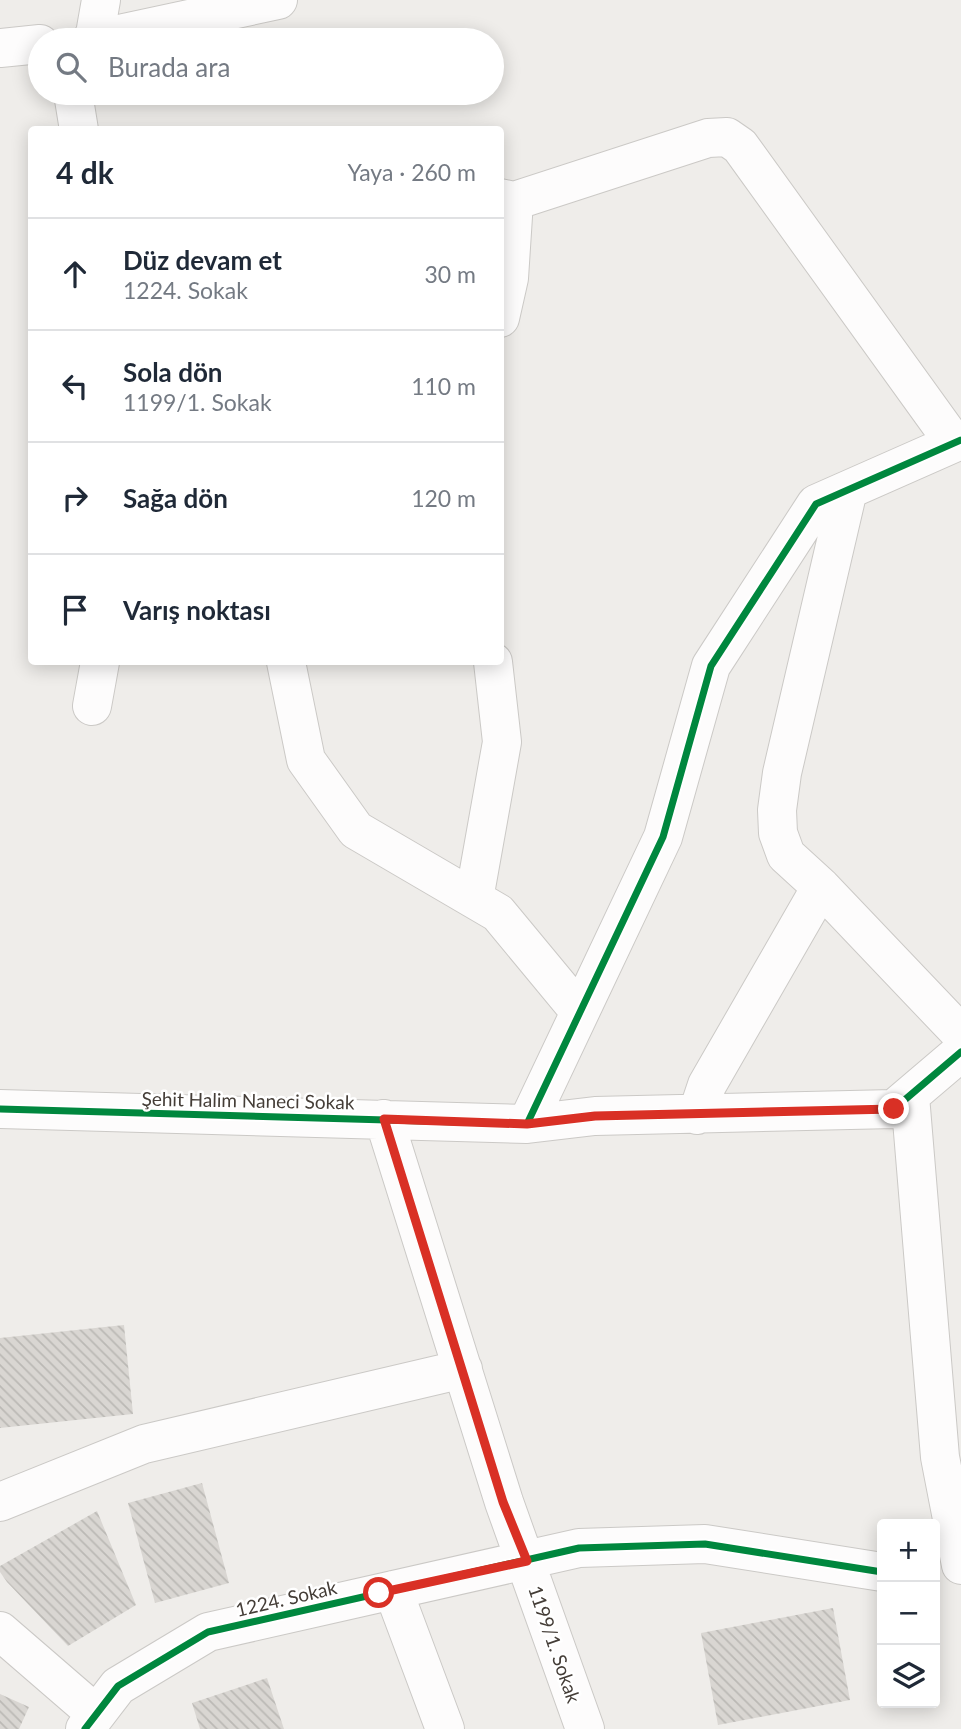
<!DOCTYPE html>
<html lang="tr">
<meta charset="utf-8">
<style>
body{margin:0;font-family:Lato,sans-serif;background:#f2f2f3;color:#1f2937}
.controls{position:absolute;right:21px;bottom:21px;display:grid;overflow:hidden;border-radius:7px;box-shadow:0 4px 18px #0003}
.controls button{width:63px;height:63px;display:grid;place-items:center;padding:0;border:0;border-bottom:2px solid #e0e1e3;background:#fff;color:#1f2937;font:35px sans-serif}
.stop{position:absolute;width:21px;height:21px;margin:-16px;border:5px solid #d93025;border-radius:50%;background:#fff}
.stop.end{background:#d93025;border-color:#fff;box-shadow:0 2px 7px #0008}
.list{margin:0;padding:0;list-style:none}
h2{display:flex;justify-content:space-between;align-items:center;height:91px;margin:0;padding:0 28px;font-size:30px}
h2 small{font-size:23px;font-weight:400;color:#747a83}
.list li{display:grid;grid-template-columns:46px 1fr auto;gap:21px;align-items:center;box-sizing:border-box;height:112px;padding:0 28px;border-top:2px solid #e0e1e3}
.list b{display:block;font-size:26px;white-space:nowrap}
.list p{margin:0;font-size:23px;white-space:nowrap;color:#747a83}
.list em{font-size:23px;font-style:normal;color:#747a83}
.icon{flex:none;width:38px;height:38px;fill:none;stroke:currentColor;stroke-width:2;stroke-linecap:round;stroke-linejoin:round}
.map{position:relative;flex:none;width:961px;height:1729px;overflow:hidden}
.search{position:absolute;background:#fff;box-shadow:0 4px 18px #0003;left:28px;top:28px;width:476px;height:77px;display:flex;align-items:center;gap:18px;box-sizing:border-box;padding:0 24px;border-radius:38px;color:#747a83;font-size:26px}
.panel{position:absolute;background:#fff;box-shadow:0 4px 18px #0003;left:28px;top:126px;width:476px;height:539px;border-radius:7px}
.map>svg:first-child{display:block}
.building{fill:url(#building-back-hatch)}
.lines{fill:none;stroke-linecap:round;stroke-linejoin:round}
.minor-casing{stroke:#cbc9c6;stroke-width:40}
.minor{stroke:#fdfcfc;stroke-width:38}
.cycleway-casing{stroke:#fff;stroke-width:11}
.cycleway{stroke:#00873e;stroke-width:7}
.route{stroke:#d93025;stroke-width:9}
.labels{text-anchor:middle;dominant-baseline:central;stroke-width:5;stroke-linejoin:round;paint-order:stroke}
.street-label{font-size:19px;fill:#443d37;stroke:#fff}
</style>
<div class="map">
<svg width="961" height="1729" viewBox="0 0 961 1729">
<defs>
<pattern id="building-back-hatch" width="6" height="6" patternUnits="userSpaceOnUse" patternTransform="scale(1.75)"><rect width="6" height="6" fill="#d9d6d2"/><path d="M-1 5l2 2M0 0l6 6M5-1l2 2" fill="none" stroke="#bbb9b5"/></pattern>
</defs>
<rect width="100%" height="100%" fill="#efedea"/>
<path class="building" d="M124,1325L133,1414L0,1428V1338Z
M202,1483L229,1583L155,1603L128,1503Z
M97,1511L136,1605L68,1646L7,1582L0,1572V1566Z
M833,1608L850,1700L718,1725L701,1633Z
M267,1678L284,1729H200L192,1703Z
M0,1694L29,1707L19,1729H0Z"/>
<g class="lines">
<defs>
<path id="minor" d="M91,40L278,0
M94,40L101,0
M0,48L40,44
M73,93L79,130
M500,198L514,201L708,138L727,137L740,146L954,443
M500,318L509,278L514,201
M848,490L782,773L777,810L778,833L786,855L821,887L961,1034
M286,662L306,760L356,830L498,913L580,1012
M92,706L100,662
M474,899L502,742L493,662
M910,1096L940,1457L961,1565
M0,1109L527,1124L595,1116L894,1109L961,1052
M697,1115L707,1085L821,887
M384,1119L504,1502L585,1729
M527,1124L663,837L711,666L816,504L961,440
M0,1502L144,1444L463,1369
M393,1590L445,1729
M0,1631L96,1714
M85,1729L118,1686L208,1632L579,1548L705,1544L882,1572"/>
</defs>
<use href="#minor" class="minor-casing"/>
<use href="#minor" class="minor"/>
<defs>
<path id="cycleway" d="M0,1109L527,1124L595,1116L894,1109L961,1052
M527,1124L663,837L711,666L816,504L961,440
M85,1729L118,1686L208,1632L579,1548L705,1544L882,1572"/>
</defs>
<use href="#cycleway" class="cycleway-casing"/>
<use href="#cycleway" class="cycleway"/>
</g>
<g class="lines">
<path class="route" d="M379,1593L527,1561L503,1502L384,1119L527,1124L595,1116L894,1109"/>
</g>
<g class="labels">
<g class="street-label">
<text transform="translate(248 1100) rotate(1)">Şehit Halim Naneci Sokak</text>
<text transform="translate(286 1598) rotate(-13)">1224. Sokak</text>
<text transform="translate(555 1644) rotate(71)">1199/1. Sokak</text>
</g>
</g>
</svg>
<div class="controls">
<button>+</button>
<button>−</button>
<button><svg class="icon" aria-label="layers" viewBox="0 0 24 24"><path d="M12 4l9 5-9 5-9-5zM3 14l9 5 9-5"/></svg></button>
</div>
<div class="stop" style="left:379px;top:1593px"></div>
<div class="stop end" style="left:894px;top:1109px"></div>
<div class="search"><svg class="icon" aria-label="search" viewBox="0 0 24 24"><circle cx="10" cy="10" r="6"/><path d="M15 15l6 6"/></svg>Burada ara</div>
<section class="panel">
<h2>4 dk<small>Yaya · 260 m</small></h2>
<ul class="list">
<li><svg class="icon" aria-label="ahead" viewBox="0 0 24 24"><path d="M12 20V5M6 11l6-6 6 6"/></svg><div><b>Düz devam et</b><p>1224. Sokak</p></div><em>30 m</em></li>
<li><svg class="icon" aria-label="left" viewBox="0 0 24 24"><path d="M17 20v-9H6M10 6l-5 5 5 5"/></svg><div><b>Sola dön</b><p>1199/1. Sokak</p></div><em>110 m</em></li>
<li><svg class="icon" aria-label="right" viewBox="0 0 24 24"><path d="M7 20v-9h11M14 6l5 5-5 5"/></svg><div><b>Sağa dön</b></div><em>120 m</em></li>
<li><svg class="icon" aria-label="arrive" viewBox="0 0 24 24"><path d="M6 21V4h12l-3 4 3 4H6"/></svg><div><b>Varış noktası</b></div></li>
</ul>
</section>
</div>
